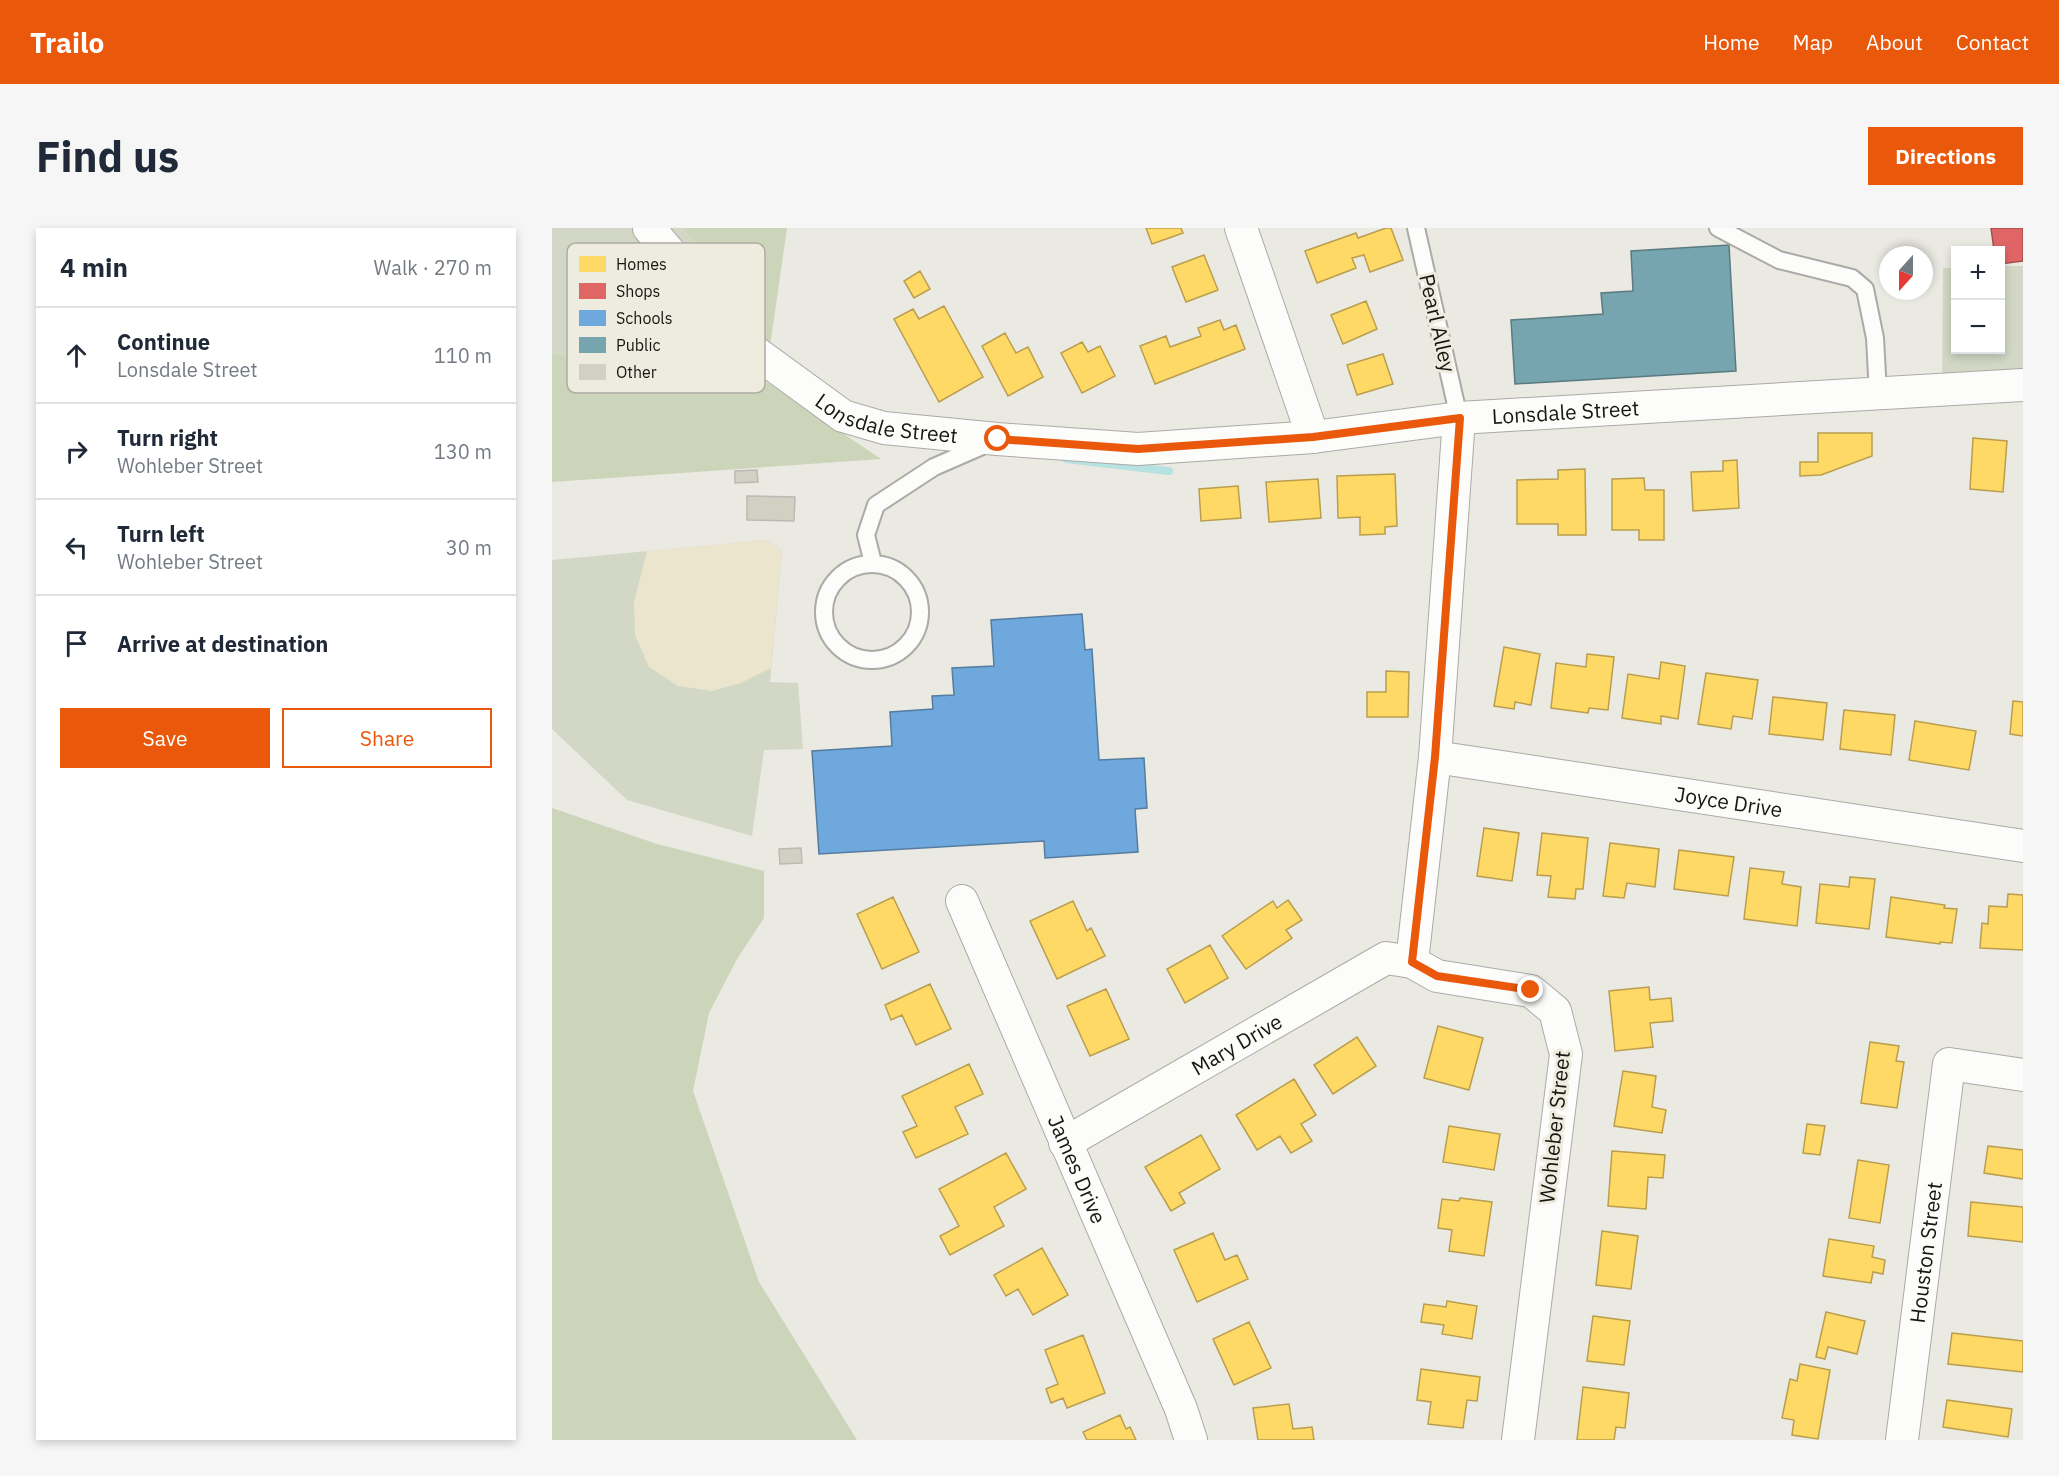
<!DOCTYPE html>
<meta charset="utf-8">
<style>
body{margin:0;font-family:"IBM Plex Sans",sans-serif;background:#f6f6f7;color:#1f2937}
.controls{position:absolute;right:18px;top:18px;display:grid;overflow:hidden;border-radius:0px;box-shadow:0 3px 9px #0003}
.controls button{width:54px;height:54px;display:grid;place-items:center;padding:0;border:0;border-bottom:2px solid #e0e1e3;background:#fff;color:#1f2937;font:30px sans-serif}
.compass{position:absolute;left:1327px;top:18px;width:54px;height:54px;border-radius:50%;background:#fff;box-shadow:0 3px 9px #0003;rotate:201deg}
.stop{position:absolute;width:18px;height:18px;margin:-14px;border:4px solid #ea580c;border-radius:50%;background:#fff}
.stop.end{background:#ea580c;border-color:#fff;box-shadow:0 2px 6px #0008}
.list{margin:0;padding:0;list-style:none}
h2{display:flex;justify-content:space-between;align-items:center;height:78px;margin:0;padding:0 24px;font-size:26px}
h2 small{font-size:20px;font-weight:400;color:#747a83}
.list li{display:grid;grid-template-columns:39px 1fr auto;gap:18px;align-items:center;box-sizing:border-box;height:96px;padding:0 24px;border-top:2px solid #e0e1e3}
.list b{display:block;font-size:22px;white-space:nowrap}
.list p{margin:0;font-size:20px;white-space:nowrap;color:#747a83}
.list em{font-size:20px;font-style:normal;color:#747a83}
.actions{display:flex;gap:12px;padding:18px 24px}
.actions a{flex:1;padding:14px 0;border:2px solid #ea580c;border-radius:0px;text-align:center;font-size:21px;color:#ea580c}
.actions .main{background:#ea580c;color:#fff}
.icon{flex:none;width:33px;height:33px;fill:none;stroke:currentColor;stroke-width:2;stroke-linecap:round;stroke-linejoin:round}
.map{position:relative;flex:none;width:1471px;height:1212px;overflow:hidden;border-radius:0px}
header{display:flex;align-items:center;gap:36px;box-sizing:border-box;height:84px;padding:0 30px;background:#ea580c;color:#fff}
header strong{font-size:28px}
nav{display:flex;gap:33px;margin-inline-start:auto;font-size:21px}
.intro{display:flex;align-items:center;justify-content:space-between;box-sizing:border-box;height:144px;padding:0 36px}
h1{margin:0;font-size:42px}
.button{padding:15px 27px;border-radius:0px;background:#ea580c;color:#fff;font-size:21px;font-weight:700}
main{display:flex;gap:36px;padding:0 36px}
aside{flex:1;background:#fff;border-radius:0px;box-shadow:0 3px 9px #0003}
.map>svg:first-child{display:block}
.green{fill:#d2d8c5}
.forest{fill:#ccd5ba}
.sand{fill:#ebe5cd}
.homes{fill:#ffd966;stroke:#ba9e4d;stroke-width:1.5}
.shops{fill:#e06666;stroke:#a44e4d;stroke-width:1.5}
.schools{fill:#6fa8dc;stroke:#557c9f;stroke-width:1.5}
.public{fill:#76a5af;stroke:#5a7a80;stroke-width:1.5}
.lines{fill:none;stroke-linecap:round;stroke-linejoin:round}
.stream{stroke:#b8e1e1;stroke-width:8}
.building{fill:#d2cfc3;stroke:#bbbab4;stroke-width:1.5}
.lane-casing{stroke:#abaaa6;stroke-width:20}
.street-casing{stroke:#abaaa6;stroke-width:34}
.lane{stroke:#fcfcfb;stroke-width:16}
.street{stroke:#fcfcfb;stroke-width:32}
.route{stroke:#ea580c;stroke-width:8}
.labels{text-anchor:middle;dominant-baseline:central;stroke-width:6;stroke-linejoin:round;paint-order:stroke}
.street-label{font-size:21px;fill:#181612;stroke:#eeebdf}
.key{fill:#eeebdf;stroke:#aeaba2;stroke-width:1.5}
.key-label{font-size:16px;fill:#181612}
</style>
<header>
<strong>Trailo</strong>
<nav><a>Home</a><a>Map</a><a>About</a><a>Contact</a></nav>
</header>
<div class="intro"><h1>Find us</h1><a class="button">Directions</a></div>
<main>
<aside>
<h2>4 min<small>Walk · 270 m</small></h2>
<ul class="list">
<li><svg class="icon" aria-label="ahead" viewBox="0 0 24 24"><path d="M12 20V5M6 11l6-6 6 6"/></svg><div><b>Continue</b><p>Lonsdale Street</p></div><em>110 m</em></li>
<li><svg class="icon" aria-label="right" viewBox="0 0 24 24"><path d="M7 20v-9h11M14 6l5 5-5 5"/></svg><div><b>Turn right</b><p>Wohleber Street</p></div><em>130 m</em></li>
<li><svg class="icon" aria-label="left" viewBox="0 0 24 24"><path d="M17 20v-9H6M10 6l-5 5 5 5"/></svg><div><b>Turn left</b><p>Wohleber Street</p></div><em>30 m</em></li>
<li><svg class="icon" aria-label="arrive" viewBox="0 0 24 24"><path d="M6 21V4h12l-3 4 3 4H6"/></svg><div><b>Arrive at destination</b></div></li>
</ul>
<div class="actions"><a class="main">Save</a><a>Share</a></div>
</aside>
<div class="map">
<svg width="1471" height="1212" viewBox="0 0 1471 1212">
<rect width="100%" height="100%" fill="#eae9e2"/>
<path class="green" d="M0,0H131L202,89L190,162L150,152L0,125Z
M1449,38H1471V143L1390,149L1391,40H1403L1404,122H1448Z
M214,312L230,322L218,454L246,455L251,521L212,522L200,608L75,572L0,501V332Z"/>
<path class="forest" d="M131,0H235L213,153L329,231L0,254V125L150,152L190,162L202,89Z
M0,580L105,616L212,643V690L185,731L157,785L141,863L207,1054L305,1212H0Z"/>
<path class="sand" d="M214,312L230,322L219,440L189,455L160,463L126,458L97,439L83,407L82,374L95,323Z"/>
<path class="homes" d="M594,0H629L631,5L600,16Z
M834,0H839L851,32L818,44L812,27L800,30L804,40L765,55L753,23L804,5L806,10Z
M652,27L666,62L634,74L620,39Z
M368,43L378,61L362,70L352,53Z
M814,73L825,101L791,116L779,87Z
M392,78L431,149L387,174L342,91L361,81L367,91Z
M668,92L672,102L684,97L693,121L603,156L588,118L614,108L618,119L649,108L646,100Z
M453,105L464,125L476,119L491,149L456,168L430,118Z
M530,114L536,124L548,118L563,148L530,165L509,125Z
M831,126L841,156L805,167L795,137Z
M1266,205H1320V228L1269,247L1248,248V234H1266Z
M1421,210L1455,213L1451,264L1418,261Z
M1185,232L1187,280L1141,283L1139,244L1171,243V233Z
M1033,241L1034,307H1006V296H965V252L1006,251V242Z
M843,246L845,298L833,299V306L808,307V289L786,290L785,248Z
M1092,250L1093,262H1112V312H1087V302H1060V251Z
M766,251L769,290L717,294L714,254Z
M686,258L689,290L649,293L647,261Z
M952,419L988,426L979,477L963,474L962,481L942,478Z
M1035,426L1062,429L1056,482L1037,480L1036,485L999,480L1004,435L1034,439Z
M1109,434L1133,438L1126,491L1109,488V496L1070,490L1076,446L1107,451Z
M834,443L857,444L856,489H815V464H834Z
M1154,445L1206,452L1200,491L1181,488L1179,501L1146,496Z
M1221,469L1275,475L1271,512L1217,506Z
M1461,473L1471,474V508L1458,506Z
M1292,482L1343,487L1339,527L1288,521Z
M1363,493L1424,503L1417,542L1357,532Z
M932,600L967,605L960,653L925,648Z
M990,605L1036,610L1031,661H1024L1023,671L996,669L999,648L985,647Z
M1058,615L1107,621L1103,659L1075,655L1072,670L1051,668Z
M1127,622L1182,629L1176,668L1122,661Z
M1198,640L1232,644L1230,656L1249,659L1245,698L1192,691Z
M1298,649L1323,651L1317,701L1264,695L1268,656L1297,659Z
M1456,666L1471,667V722L1428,720L1430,695L1436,696L1437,678L1455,679Z
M341,669L367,724L330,741L305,686Z
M1339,669L1393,677L1392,680L1405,681L1400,715L1388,714V716L1334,709Z
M736,672L750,692L734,702L740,710L694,741L670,708L721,673L725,680Z
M521,673L535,703L539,700L553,728L505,751L478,693Z
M658,717L676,750L633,775L615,741Z
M378,756L399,801L364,817L350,787L339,792L333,777Z
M1097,759L1098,772L1119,770L1121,793L1098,795L1101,819L1063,823L1057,763Z
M554,761L577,811L538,828L515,778Z
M886,798L931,810L917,862L872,850Z
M805,809L824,838L781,866L762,837Z
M1318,814L1347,818L1344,833L1352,834L1345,880L1309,875Z
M417,836L431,866L403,879L416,906L364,930L351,904L365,898L350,868Z
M1071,843L1104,848L1100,879L1114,882L1110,905L1062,898Z
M742,851L764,887L749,896L760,913L739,925L728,908L705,922L684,887Z
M1255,896L1273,898L1268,927L1251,925Z
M897,898L948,906L942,942L891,934Z
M649,907L668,941L627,965L633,975L619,983L593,939Z
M1436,918L1471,922V951L1432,945Z
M1060,923L1113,927L1111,950L1096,949L1094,981L1056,978Z
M454,925L474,961L442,979L452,998L398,1027L388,1008L407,998L387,961Z
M1306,932L1337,937L1328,995L1297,990Z
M908,970L940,974L932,1028L897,1023L900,1002L886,1000L890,971L907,973Z
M1419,974L1471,979V1014L1416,1008Z
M1050,1003L1086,1008L1079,1061L1044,1057Z
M661,1005L673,1032L685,1027L696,1051L645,1074L622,1022Z
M1277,1011L1322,1018L1320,1029L1333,1032L1331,1046L1321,1044L1319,1055L1271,1048Z
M490,1020L516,1067L481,1087L466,1061L454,1068L442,1047Z
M895,1073L925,1078L920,1111L890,1106L892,1097L869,1094L872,1076L894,1079Z
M1274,1084L1313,1093L1305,1126L1276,1119L1273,1131L1264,1129Z
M1041,1088L1078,1093L1072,1137L1035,1133Z
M697,1094L719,1140L682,1157L661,1111Z
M1400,1105L1471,1113V1144L1396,1136Z
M531,1107L553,1165L515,1180L511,1170L499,1175L494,1161L506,1156L493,1122Z
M1248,1136L1278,1142L1266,1211L1240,1207L1242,1192L1230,1190L1238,1151L1245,1153Z
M869,1141L928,1149L925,1173L915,1172L911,1200L876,1196L879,1174L865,1172Z
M1031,1159L1077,1165L1073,1200L1064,1199L1062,1212H1025Z
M1395,1172L1460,1181L1456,1209L1391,1199Z
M737,1176L741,1201L760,1199L762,1212H706L701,1180Z
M568,1187L574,1201L578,1199L584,1212H535L531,1204Z"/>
<path class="shops" d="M1439,0H1471V33L1448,36V22H1442Z"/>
<path class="schools" d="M530,386L533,422L540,421L547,532L592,530L595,580L583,581L586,624L493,630L492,613L267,626L260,523L340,518L338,484L381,481L380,468L402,467L400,440L442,438L439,392Z"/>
<path class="public" d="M1177,17L1184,143L963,156L959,92L1051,86L1049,65L1081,63L1079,23Z"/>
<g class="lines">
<path class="stream" d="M514,231L617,243"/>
</g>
<path class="building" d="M205,242L206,254L183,255V243Z
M195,268L243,269L242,293L195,292Z
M249,620L250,635L228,636L227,621Z"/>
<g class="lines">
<defs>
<path id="lane" d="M864,0L907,190
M1166,0L1227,32L1300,50L1313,61L1323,110L1326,166
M321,335L314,307L324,277L382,239L437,215
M272 384a48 48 0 1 1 96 0a48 48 0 1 1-96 0Z"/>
<g id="street">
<path id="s1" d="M97,0L199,121L291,188L332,200L445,211L586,221L761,209L907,190L1471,157"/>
<path d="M689,0L761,209"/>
<path id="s2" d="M883,529L1471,618"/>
<path id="s3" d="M410,673L629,1181L639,1212"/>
<path d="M860,734L883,529L907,190"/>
<path id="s4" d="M513,915L834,730L860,734L885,748L979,763L1003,783L1014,826L966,1212"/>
<path id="s5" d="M1350,1212L1397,836L1471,847"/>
</g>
</defs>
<use href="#lane" class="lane-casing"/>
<use href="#street" class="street-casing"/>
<use href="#lane" class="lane"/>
<use href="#street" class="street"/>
</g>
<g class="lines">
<path class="route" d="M446,211L586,221L761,209L908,190L883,529L860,734L885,748L979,762"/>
</g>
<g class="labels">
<g class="street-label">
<text transform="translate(886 95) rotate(77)">Pearl Alley</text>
<text stroke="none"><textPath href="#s1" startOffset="999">Lonsdale Street</textPath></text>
<text stroke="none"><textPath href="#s1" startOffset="315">Lonsdale Street</textPath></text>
<text stroke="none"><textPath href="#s2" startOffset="297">Joyce Drive</textPath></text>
<text stroke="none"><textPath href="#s4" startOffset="198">Mary Drive</textPath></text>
<text transform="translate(1002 899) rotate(-84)">Wohleber Street</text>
<text stroke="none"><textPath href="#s3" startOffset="292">James Drive</textPath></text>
<text stroke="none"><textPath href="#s5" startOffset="189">Houston Street</textPath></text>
</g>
</g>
<rect x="15" y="15" width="198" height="150" rx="9" class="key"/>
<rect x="27" y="28" width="27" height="16" fill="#ffd966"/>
<rect x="27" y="55" width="27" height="16" fill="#e06666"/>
<rect x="27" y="82" width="27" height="16" fill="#6fa8dc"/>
<rect x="27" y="109" width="27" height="16" fill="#76a5af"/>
<rect x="27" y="136" width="27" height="16" fill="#d2cfc3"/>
<g class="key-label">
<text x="64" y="42">Homes</text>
<text x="64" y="69">Shops</text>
<text x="64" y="96">Schools</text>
<text x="64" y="123">Public</text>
<text x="64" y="150">Other</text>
</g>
</svg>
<div class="controls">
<button>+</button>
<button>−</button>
</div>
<svg class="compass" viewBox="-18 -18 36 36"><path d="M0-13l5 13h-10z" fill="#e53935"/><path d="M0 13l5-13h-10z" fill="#747a83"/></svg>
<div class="stop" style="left:446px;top:211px"></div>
<div class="stop end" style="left:979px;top:762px"></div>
</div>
</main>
